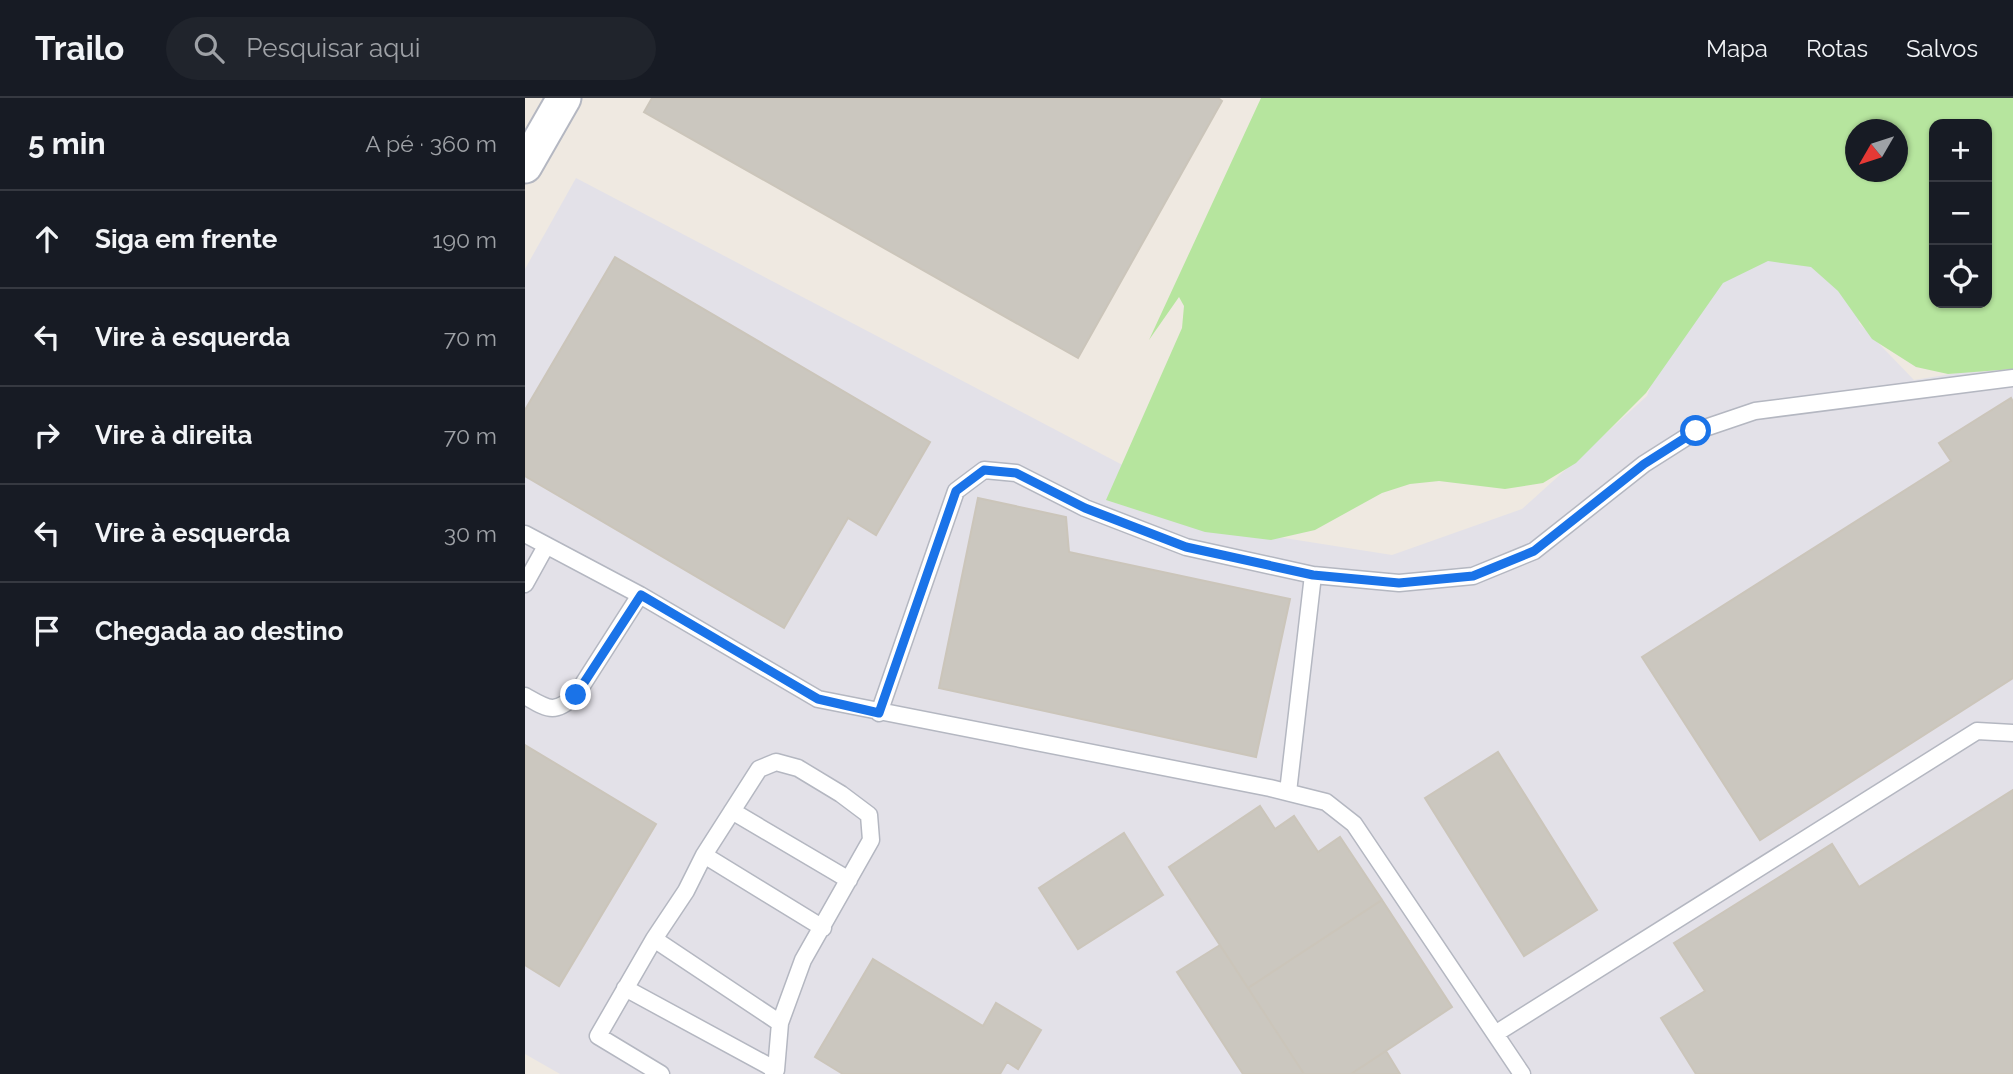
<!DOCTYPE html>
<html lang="pt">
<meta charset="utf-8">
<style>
body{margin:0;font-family:Raleway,sans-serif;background:#20242c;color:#f1f3f6}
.controls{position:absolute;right:21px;top:21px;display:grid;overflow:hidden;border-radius:14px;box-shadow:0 2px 5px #0004}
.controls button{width:63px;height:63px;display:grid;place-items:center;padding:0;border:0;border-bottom:2px solid #363941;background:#171b24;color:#f1f3f6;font:35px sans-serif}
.compass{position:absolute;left:1320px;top:21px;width:63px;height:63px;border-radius:50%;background:#171b24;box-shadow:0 2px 5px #0004;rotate:231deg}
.stop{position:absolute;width:21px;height:21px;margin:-16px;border:5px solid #1a73e8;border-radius:50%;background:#fff}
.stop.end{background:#1a73e8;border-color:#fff;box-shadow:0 2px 7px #0008}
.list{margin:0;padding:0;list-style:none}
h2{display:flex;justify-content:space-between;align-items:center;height:91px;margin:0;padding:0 28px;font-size:30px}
h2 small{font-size:23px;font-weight:400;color:#9ea1a6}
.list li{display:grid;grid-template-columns:46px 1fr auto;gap:21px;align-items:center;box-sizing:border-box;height:98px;padding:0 28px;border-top:2px solid #363941}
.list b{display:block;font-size:26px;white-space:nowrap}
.list em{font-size:23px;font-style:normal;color:#9ea1a6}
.icon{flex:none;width:38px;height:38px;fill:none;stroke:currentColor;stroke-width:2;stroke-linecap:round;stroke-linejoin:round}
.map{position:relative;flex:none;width:1488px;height:976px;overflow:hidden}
header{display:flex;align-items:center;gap:42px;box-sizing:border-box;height:98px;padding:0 35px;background:#171b24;border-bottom:2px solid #363941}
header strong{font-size:33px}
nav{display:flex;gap:38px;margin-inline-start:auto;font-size:24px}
.search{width:490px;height:63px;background:#20242c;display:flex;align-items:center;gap:18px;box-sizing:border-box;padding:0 24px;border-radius:38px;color:#9ea1a6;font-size:26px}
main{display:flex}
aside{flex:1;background:#171b24}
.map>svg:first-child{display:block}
.industrial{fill:#e3e1e8}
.green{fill:#b6e59e;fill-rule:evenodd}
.building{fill:#cbc7bf;stroke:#cbc5ba;stroke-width:2}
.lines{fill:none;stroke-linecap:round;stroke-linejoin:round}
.lane-casing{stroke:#b4b7c1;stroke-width:19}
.street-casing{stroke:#b4b7c1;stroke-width:37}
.lane{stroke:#fff;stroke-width:16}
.street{stroke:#fff;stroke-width:33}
.route{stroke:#1a73e8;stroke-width:9}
</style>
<header>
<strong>Trailo</strong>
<div class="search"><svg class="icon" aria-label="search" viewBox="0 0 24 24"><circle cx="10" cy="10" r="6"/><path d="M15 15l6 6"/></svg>Pesquisar aqui</div>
<nav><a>Mapa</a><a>Rotas</a><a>Salvos</a></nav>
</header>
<main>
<aside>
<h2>5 min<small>A pé · 360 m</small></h2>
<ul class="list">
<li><svg class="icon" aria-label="ahead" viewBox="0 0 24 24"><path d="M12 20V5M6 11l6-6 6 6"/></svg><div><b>Siga em frente</b></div><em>190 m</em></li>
<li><svg class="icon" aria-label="left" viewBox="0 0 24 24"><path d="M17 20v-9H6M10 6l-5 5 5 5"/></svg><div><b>Vire à esquerda</b></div><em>70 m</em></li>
<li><svg class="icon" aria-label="right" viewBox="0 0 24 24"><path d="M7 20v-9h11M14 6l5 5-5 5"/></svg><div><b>Vire à direita</b></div><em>70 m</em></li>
<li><svg class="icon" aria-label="left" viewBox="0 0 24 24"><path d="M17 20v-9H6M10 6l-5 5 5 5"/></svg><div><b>Vire à esquerda</b></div><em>30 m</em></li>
<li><svg class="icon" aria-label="arrive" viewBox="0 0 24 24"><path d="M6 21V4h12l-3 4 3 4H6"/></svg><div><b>Chegada ao destino</b></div></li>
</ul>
</aside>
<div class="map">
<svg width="1488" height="976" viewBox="0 0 1488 976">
<rect width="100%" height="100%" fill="#efe9e1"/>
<path class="industrial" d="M51,80L727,435L867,457L997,411L1122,298L1167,176L1304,150L1337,177L1334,225L1389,282L1488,266V976H35L0,956V171Z"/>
<path class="green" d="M736,0H1488V271L1423,276L1391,269L1347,241L1313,193L1286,169L1243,163L1198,185L1121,295L1051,365L1018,385L980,391L914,383L885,386L857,395L790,432L746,442L680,434L581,402L657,230L659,208L654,199L624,242ZM1409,26H1462V205H1409ZM1330,32H1372V74H1330Z"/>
<path class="building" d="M127,0H693L697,3L553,260L119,14Z
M90,159L405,344L351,437L323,420L259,530L0,378V312Z
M1486,300L1488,304V580L1235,742L1117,559L1426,363L1414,345Z
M453,400L541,419L544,454L765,501L731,659L414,590Z
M0,647L131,726L34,888L0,867Z
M973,654L1072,812L999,858L900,700Z
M1488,692V976H1171L1136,920L1180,893L1149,845L1307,746L1334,789Z
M735,708L750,731L769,718L793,754L815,739L857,802L723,890L644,769Z
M599,735L638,797L553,851L514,790Z
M857,802L927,909L826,976H779L723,890Z
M695,847L779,976H718L652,874Z
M348,861L458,928L471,905L516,932L493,971L482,964L475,976H318L290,959Z
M861,953L875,976H826Z"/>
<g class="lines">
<defs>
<path id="lane" d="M0,436L115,497L293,601L745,690L801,704L829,726L997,976
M0,486L21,448
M0,598C23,611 29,617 51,597L115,497
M354,615L431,393L459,372L491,375L560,410L661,449L788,477L874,485L948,478L1009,453L1119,366L1171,333L1230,313L1488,280
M763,694L788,477
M207,713L324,782
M179,757L298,830
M129,841L255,925
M100,890L251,972
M970,936L1452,633L1488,635
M136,976L73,938L129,841L161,793L179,757L234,671L251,664L273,670L316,696L344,717L346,742L278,862L255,925L251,972L248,976"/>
<path id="street" d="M0,68L39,0"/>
</defs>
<use href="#lane" class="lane-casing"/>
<use href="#street" class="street-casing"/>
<use href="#lane" class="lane"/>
<use href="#street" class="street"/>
</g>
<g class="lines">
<path class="route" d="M51,597L116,497L293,601L354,615L431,393L459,372L491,375L560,410L661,449L788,477L874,485L948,478L1009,453L1119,366L1171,333"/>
</g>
</svg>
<div class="controls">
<button>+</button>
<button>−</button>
<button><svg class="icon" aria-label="locate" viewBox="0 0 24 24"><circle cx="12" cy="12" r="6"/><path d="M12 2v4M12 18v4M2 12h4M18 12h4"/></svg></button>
</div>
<svg class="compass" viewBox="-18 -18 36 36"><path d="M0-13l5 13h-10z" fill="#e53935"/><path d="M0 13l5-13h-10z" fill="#9ea1a6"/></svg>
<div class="stop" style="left:1171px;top:333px"></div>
<div class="stop end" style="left:51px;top:597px"></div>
</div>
</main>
